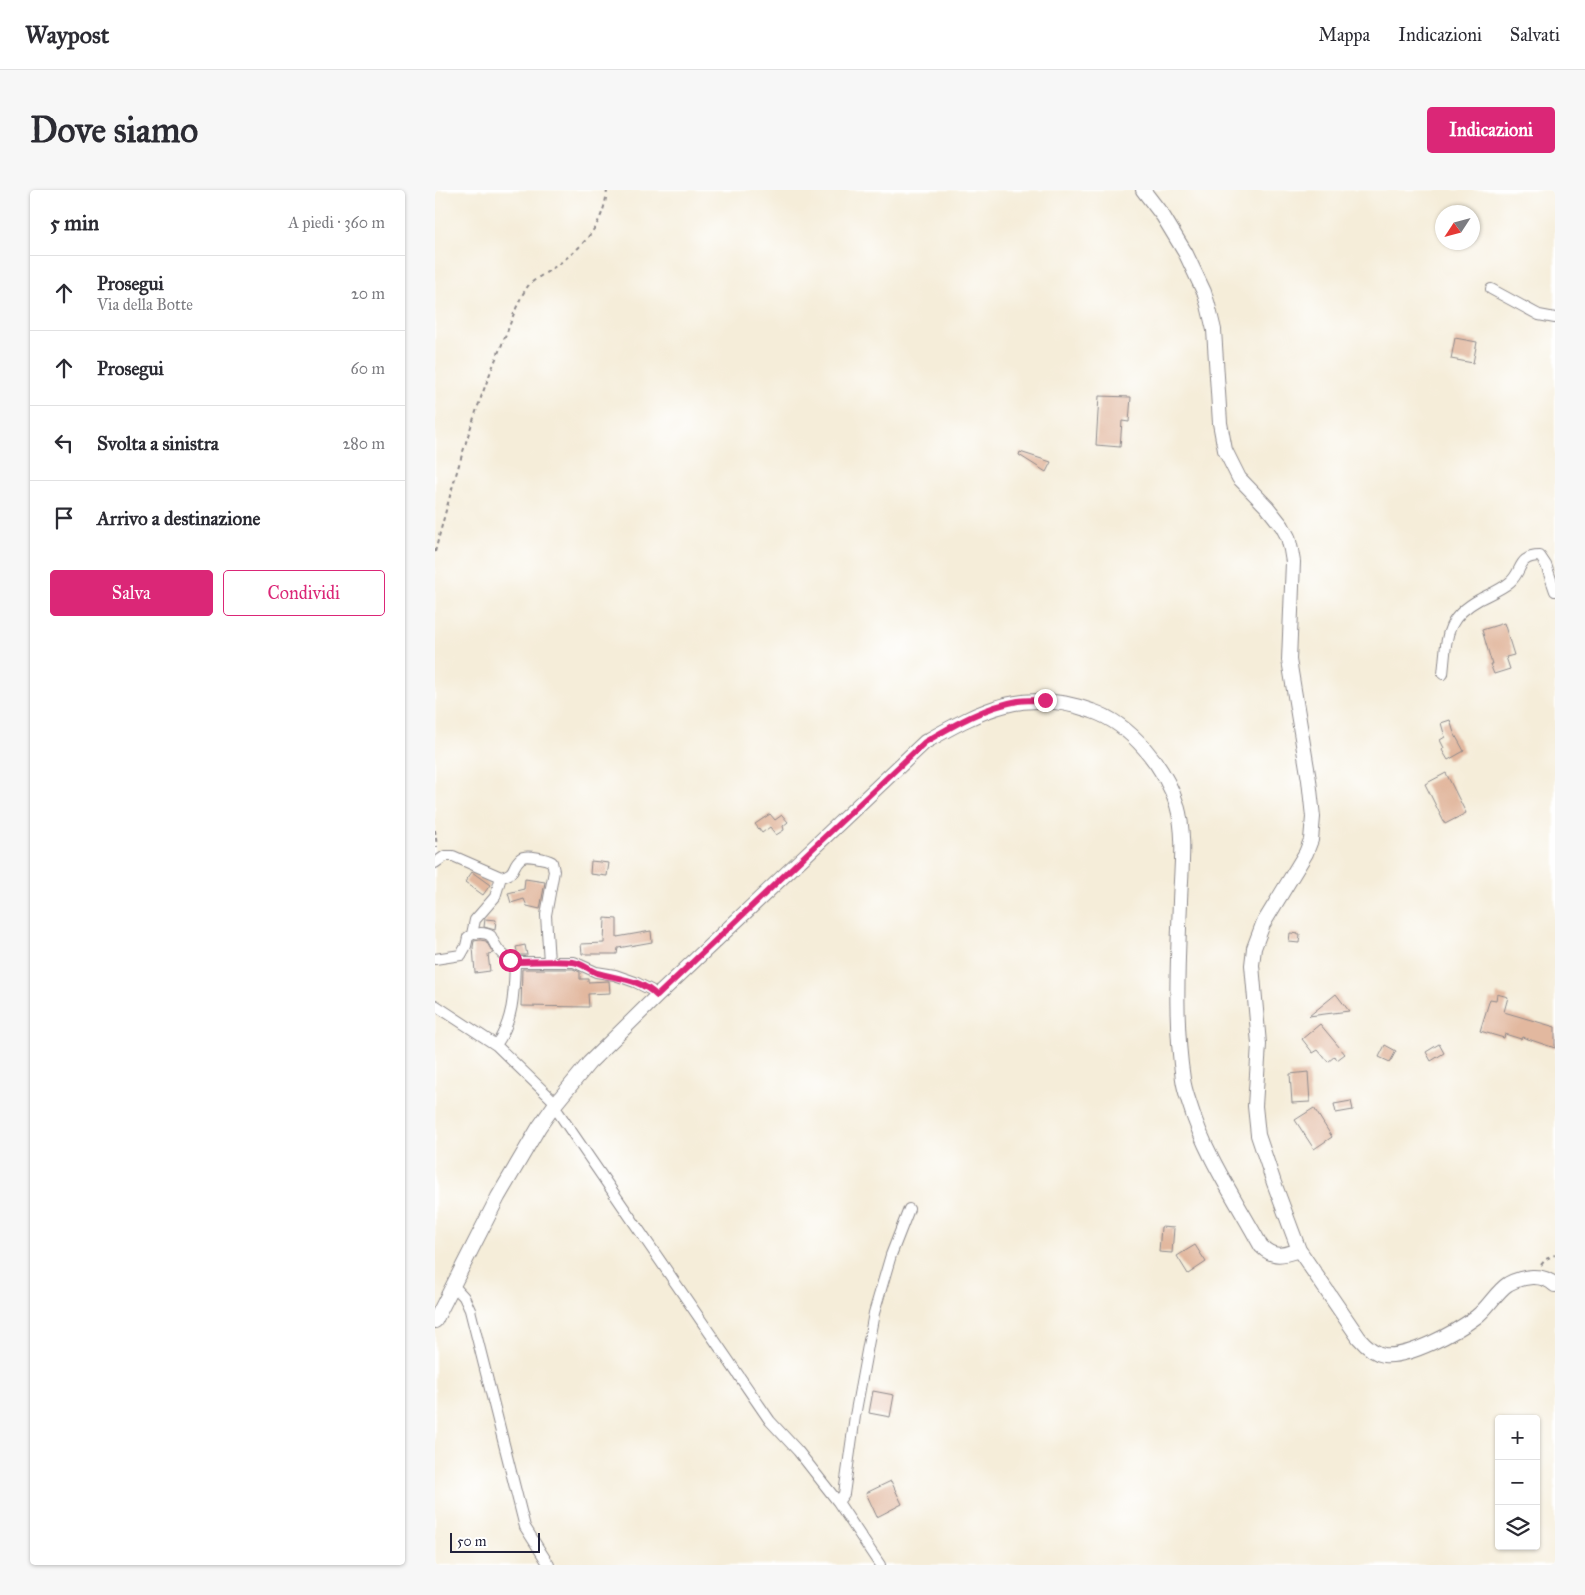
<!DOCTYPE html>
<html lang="it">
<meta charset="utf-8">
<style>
body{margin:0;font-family:"IM FELL Great Primer",serif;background:#f7f7f7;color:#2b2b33}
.controls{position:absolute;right:15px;bottom:15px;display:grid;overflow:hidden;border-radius:5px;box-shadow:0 1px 4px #0004}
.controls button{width:45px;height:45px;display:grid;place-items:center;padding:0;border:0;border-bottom:1px solid #e1e1e2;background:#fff;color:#2b2b33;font:25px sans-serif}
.compass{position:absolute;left:1000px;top:15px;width:45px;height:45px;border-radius:50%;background:#fff;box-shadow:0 1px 4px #0004;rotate:234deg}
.scale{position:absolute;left:15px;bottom:12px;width:90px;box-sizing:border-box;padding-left:5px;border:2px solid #22223b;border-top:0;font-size:14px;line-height:18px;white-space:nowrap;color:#22223b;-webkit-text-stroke:4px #fff;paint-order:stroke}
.stop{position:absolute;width:15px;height:15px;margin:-11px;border:4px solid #db2777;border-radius:50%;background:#fff}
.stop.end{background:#db2777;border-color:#fff;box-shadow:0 1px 5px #0008}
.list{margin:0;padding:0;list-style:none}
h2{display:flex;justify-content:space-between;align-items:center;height:65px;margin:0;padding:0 20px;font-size:21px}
h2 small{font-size:16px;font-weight:400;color:#7c7c81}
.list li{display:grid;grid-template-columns:32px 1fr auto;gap:15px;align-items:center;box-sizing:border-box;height:75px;padding:0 20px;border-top:1px solid #e1e1e2}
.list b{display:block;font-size:19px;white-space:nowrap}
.list p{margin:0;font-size:16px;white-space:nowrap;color:#7c7c81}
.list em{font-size:16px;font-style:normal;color:#7c7c81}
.actions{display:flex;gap:10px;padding:15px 20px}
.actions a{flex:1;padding:11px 0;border:1px solid #db2777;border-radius:5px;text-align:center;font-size:18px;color:#db2777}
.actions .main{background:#db2777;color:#fff}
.icon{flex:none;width:28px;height:28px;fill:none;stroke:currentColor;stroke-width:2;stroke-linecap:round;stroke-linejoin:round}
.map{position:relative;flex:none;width:1120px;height:1375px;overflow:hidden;border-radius:5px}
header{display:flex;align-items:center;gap:30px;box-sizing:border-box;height:70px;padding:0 25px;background:#fff;border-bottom:1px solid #e1e1e2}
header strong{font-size:24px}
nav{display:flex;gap:28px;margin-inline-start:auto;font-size:18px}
.intro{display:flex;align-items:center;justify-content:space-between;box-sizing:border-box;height:120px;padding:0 30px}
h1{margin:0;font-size:35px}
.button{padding:12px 22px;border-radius:5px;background:#db2777;color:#fff;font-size:18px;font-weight:700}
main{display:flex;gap:30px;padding:0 30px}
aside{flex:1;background:#fff;border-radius:5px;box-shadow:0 1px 4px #0004}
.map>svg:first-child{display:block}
.building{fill:#e2b89f}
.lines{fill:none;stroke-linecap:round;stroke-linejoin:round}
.street-casing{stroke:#8c888a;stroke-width:12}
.secondary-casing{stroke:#8c888a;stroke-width:16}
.path{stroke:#8c888a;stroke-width:2;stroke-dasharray:4 4;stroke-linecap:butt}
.street{stroke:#fff;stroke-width:10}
.secondary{stroke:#fff;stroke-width:14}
.route{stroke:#db2777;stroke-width:6}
</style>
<header>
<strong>Waypost</strong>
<nav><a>Mappa</a><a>Indicazioni</a><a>Salvati</a></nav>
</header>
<div class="intro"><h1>Dove siamo</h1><a class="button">Indicazioni</a></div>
<main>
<aside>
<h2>5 min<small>A piedi · 360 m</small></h2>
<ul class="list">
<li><svg class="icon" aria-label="ahead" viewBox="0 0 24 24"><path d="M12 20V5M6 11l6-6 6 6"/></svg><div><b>Prosegui</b><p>Via della Botte</p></div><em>20 m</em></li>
<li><svg class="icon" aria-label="ahead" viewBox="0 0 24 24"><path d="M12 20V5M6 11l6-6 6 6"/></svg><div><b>Prosegui</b></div><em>60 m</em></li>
<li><svg class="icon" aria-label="left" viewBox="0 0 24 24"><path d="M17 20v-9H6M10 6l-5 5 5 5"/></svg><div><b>Svolta a sinistra</b></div><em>280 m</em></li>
<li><svg class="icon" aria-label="arrive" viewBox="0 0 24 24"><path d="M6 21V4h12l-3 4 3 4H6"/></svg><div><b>Arrivo a destinazione</b></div></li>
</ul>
<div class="actions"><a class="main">Salva</a><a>Condividi</a></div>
</aside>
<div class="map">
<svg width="1120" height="1375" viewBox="0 0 1120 1375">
<rect width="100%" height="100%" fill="#fff"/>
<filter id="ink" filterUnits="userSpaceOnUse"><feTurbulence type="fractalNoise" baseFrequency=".02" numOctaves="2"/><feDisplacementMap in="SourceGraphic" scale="10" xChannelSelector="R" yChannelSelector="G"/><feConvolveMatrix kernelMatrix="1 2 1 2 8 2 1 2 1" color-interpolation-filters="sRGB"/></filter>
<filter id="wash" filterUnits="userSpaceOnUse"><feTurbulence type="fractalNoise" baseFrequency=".0096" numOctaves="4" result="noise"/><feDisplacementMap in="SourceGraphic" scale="20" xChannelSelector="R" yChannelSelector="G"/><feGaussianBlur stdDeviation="1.12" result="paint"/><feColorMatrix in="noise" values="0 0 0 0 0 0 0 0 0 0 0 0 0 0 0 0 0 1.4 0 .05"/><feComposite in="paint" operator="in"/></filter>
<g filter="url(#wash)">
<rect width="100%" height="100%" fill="#f5edd9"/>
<g id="blocks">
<path class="building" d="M1020,148L1042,152L1038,173L1016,169Z
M664,206L696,207L694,232L687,231L685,257L661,255Z
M585,262L616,272L611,282L584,265Z
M1069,433L1079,465L1071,467L1075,479L1059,484L1055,474H1057L1047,440Z
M1015,530L1019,543L1029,561L1013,570L1007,560L1009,558L1005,550L1010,547L1006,533Z
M1011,583L1031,623L1010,634L990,594Z
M335,624L340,630L347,625L353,632L348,636L349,640L341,645L335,637L327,643L320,634Z
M156,671L174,673L172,686L155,684Z
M37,682L55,695L48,705L30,692Z
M90,689L110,692L105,719L92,716L89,709L76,713L73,703L89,699Z
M170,728L182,729V747L216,741L217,752L183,758L182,764H147L146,754L169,753Z
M50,729L61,730L60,740L49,737Z
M855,743L865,744L864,753L854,752Z
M45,750L51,751L58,763L53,764L55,781L40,783L38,757L39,751Z
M90,755L92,765H83L81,757Z
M87,779H138L145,782V789H153V792L174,791L175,803L153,804L154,817L86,816Z
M901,804L914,821L874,826Z
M1062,804L1073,807L1069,822L1120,837V858L1087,847L1086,849L1070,844L1069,848L1045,841L1055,809L1061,810Z
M885,834L910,864L902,870L900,866L893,872L883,860L878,863L867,849Z
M1004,854L1009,863L996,871L991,862Z
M950,855L961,861L955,872L944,867Z
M873,882L875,912L857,913L855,884Z
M916,911L918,920L901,923L899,914Z
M879,918L897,947L879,959L860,930Z
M726,1037L739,1038L737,1063L724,1062Z
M760,1055L771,1072L753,1084L742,1066Z
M438,1201L459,1205L455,1227L434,1223Z
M456,1291L467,1314L442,1327L431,1303Z"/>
</g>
</g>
<g filter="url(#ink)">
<use href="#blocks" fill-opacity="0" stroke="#8c888a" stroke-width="1"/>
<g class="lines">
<defs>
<path id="street" d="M1056,99L1104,125L1120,128
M1008,484C1012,447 1009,429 1045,409C1055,404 1067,399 1075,392C1088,381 1082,366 1105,366L1111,375L1120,401
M0,673L10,666H18L66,687L60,707L40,730L37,744
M66,687C82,684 76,676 86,668C91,664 112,669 117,672L119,681L111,725L114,772H139L161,782L180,785L200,792L216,800L222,806
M0,769L26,765L31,756L33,747C39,742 50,742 56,746C61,758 67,767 80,772H114
M0,815L61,855L121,913
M61,855C79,830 79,801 80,772
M119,916L335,1231L363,1261L403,1312L445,1375
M19,1096L29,1107L35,1120L90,1337L114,1375
M403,1312L409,1304L420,1226L439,1123L456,1065L474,1019"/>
<path id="secondary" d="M708,0L728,26L751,64L769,102L773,115L779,140L785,233L790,260L804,288L832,317L847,336L853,347L856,360L858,372L854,470L874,590L878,627L876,650L871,663L828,734L819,758L817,775L824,854L820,916L823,945L839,993L864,1060L924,1148C930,1155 938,1163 949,1165C974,1168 1021,1142 1041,1127C1053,1118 1061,1102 1073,1094C1088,1086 1107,1083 1120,1095
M0,1131L63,1007L104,937L121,913L154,873L222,806L490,552C548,519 590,497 657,521C696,534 730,577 742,615C751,646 746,680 745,711C743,770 739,830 748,889C749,898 752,906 755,915C770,965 801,1010 826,1056C839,1069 849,1065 864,1060"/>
</defs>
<use href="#street" class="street-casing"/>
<use href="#secondary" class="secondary-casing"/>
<path class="path" d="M0,362C19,288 40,215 71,145C77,129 83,110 93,96C99,89 110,84 118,78C146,59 169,36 172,0
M0,640L2,657
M1106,1075L1111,1069L1120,1065"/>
<use href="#street" class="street"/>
<use href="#secondary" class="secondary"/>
</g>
</g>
<g class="lines" filter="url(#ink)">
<path class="route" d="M75,770L80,772C99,772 119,770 138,772C147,773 154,780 162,783C183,789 206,789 222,806L490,552C519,535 549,517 583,511C592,510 601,510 610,510"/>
</g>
</svg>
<div class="controls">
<button>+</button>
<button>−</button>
<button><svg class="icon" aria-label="layers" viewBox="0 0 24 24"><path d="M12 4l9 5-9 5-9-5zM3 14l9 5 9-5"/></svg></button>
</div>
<svg class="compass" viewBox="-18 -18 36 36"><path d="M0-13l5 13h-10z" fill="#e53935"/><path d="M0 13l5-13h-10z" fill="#7c7c81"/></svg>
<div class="scale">50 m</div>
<div class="stop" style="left:75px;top:770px"></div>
<div class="stop end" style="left:610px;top:510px"></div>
</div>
</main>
